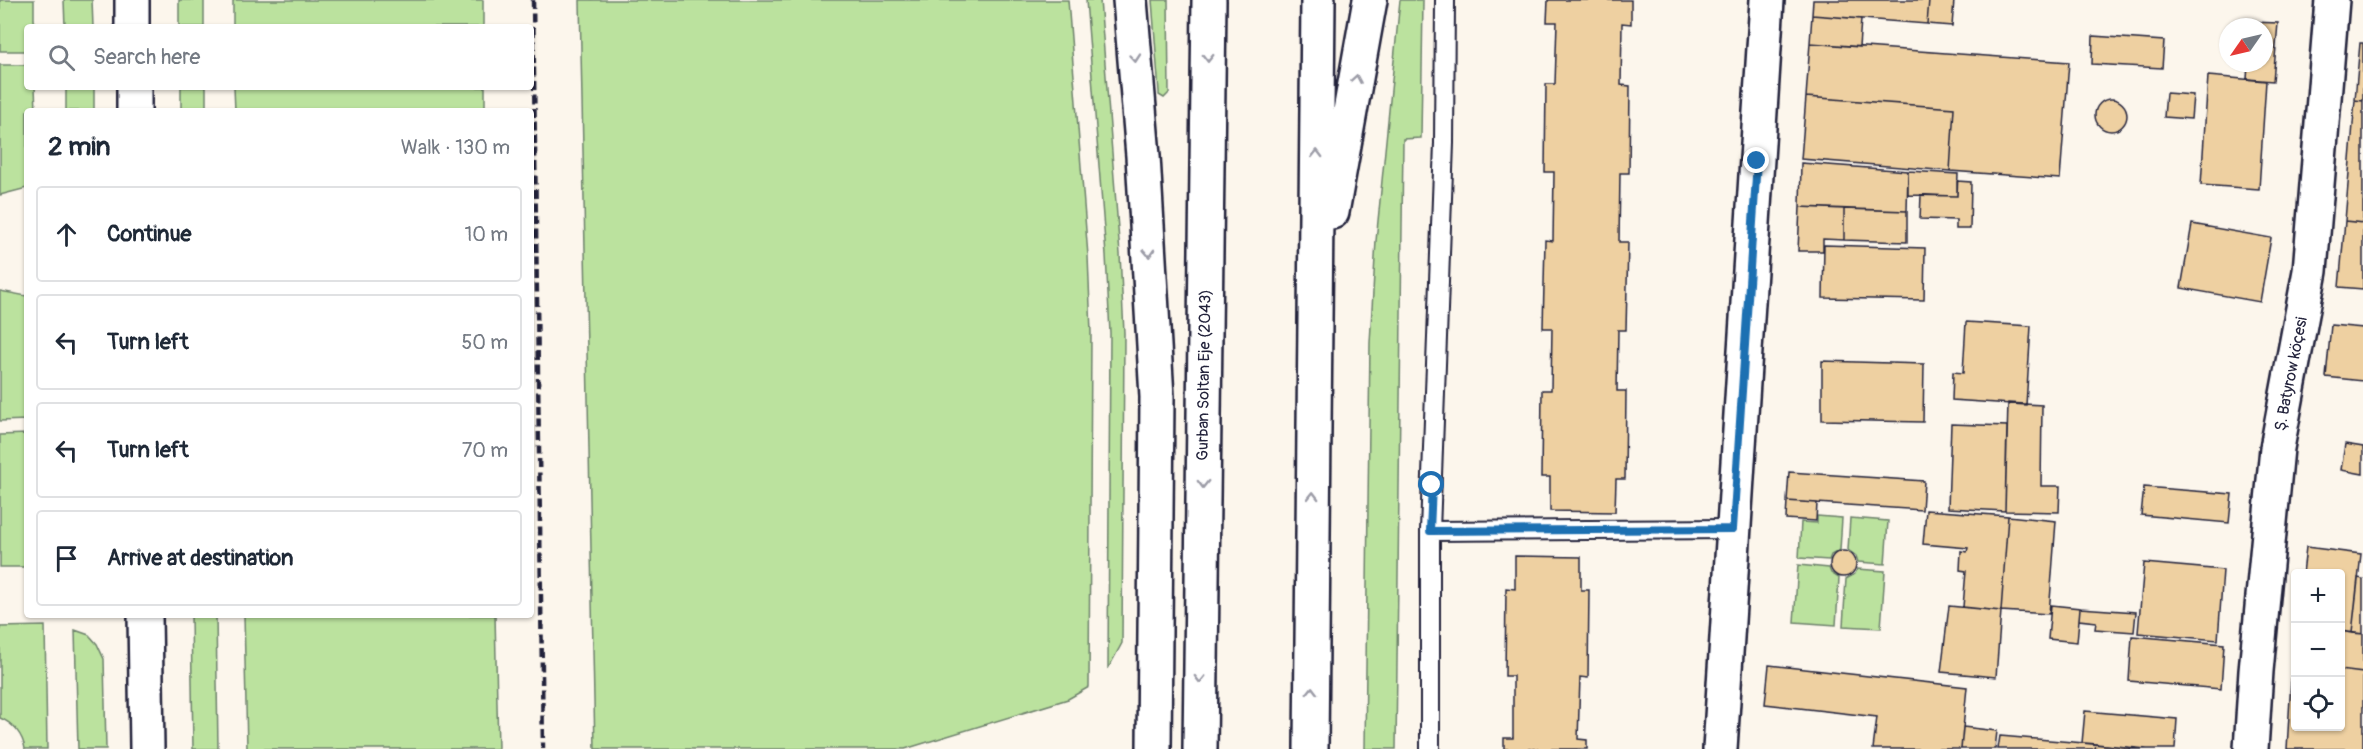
<!DOCTYPE html>
<meta charset="utf-8">
<style>
body{margin:0;font-family:Pangolin,sans-serif;background:#f2f2f3;color:#1f2937}
.controls{position:absolute;right:18px;bottom:18px;display:grid;overflow:hidden;border-radius:6px;box-shadow:0 2px 4px #0004}
.controls button{width:54px;height:54px;display:grid;place-items:center;padding:0;border:0;border-bottom:2px solid #e0e1e3;background:#fff;color:#1f2937;font:30px sans-serif}
.compass{position:absolute;left:2219px;top:18px;width:54px;height:54px;border-radius:50%;background:#fff;box-shadow:0 2px 4px #0004;rotate:236deg}
.stop{position:absolute;width:18px;height:18px;margin:-14px;border:4px solid #1f6fb2;border-radius:50%;background:#fff}
.stop.end{background:#1f6fb2;border-color:#fff;box-shadow:0 2px 6px #0008}
.list{margin:0;padding:0;list-style:none}
h2{display:flex;justify-content:space-between;align-items:center;height:78px;margin:0;padding:0 24px;font-size:26px}
h2 small{font-size:20px;font-weight:400;color:#747a83}
.list li{display:grid;grid-template-columns:39px 1fr auto;gap:18px;align-items:center;box-sizing:border-box;height:96px;margin:0 12px 12px;padding:0 12px;border:2px solid #e0e1e3;border-radius:6px}
.list b{display:block;font-size:22px;white-space:nowrap}
.list em{font-size:20px;font-style:normal;color:#747a83}
.icon{flex:none;width:33px;height:33px;fill:none;stroke:currentColor;stroke-width:2;stroke-linecap:round;stroke-linejoin:round}
.map{position:relative;flex:none;width:2363px;height:749px;overflow:hidden}
.search{position:absolute;background:#fff;box-shadow:0 2px 4px #0004;left:24px;top:24px;width:510px;height:66px;display:flex;align-items:center;gap:15px;box-sizing:border-box;padding:0 21px;border-radius:6px;color:#747a83;font-size:22px}
.panel{position:absolute;background:#fff;box-shadow:0 2px 4px #0004;left:24px;top:108px;width:510px;height:510px;border-radius:6px}
.map>svg:first-child{display:block}
.green{fill:#bbe29e;stroke:#6e826c;stroke-width:1.5}
.building{fill:#eed0a1;stroke:#22223b;stroke-width:1.5}
.lines{fill:none;stroke-linecap:round;stroke-linejoin:round}
.service-casing{stroke:#22223b;stroke-width:22}
.minor-casing{stroke:#22223b;stroke-width:38}
.tertiary-casing{stroke:#22223b;stroke-width:38}
.trunk-casing{stroke:#22223b;stroke-width:38}
.service{stroke:#fff;stroke-width:18}
.minor{stroke:#fff;stroke-width:33}
.tertiary{stroke:#fff;stroke-width:33}
.trunk{stroke:#fff;stroke-width:33}
.rail{stroke:#22223b;stroke-width:4.5;stroke-dasharray:9 4.5;stroke-linecap:butt}
.oneway{stroke:#9c9ca7}
.route{stroke:#1f6fb2;stroke-width:8}
.labels{text-anchor:middle;dominant-baseline:central;stroke-width:5;stroke-linejoin:round;paint-order:stroke}
.street-label{font-size:16px;fill:#22223b;stroke:#fff}
</style>
<div class="map">
<svg width="2363" height="749" viewBox="0 0 2363 749">
<rect width="100%" height="100%" fill="#fcf6ec"/>
<filter id="ink" filterUnits="userSpaceOnUse"><feTurbulence type="fractalNoise" baseFrequency=".0167" numOctaves="2"/><feDisplacementMap in="SourceGraphic" scale="12" xChannelSelector="R" yChannelSelector="G"/><feConvolveMatrix kernelMatrix="1 2 1 2 8 2 1 2 1" color-interpolation-filters="sRGB"/></filter>
<g filter="url(#ink)">
<path class="green" d="M0,0H34V27H27V51H0Z
M64,0H92L93,27H65Z
M179,0H204V27H179Z
M233,0H483V27H233Z
M580,0H1068L1088,256L1091,333L1089,687L1068,699L905,749H595Z
M1086,0H1100L1120,254L1124,333L1122,643L1108,669L1110,333L1106,255Z
M1152,0H1168L1169,93L1164,98L1159,95V92Z
M1400,0H1423L1421,138L1403,139L1396,749H1365L1370,343L1376,241Z
M0,65H27V87H35L36,111H27V188L0,195Z
M66,87H94V111H66Z
M181,87H206V111H181Z
M234,87H485V111H235Z
M0,291L27,296V420L0,421Z
M27,434V567H0V435Z
M1817,516L1842,518L1840,550L1831,555L1829,560L1799,558L1801,522L1817,523Z
M1850,518L1888,521L1885,564L1858,562L1856,556L1848,550Z
M1798,565L1829,568L1831,573L1839,578L1836,625L1794,622Z
M1857,569L1885,571L1881,628L1843,626L1846,579L1855,574Z
M191,615H216L218,749H193Z
M244,615H495L498,749H247Z
M45,626L47,749H25C23,735 13,723 0,718V627Z
M75,630L89,635L97,644L104,659L106,749H78Z"/>
<path class="building" d="M1548,0H1631V24L1622,23L1621,85L1630,86L1629,173H1620L1619,242H1628L1626,330H1618L1617,391H1626L1625,479H1616L1615,512L1550,511V477H1541L1542,390H1551L1552,328H1543L1545,240L1553,241L1554,172H1545L1546,84H1555L1557,22H1547Z
M1813,0H1929L1927,24L1812,15Z
M1929,0H1954L1952,26L1927,24Z
M1812,15L1861,19L1859,47L1810,43Z
M2251,22L2278,23L2273,81L2247,79L2248,63H2264V27H2251Z
M2093,36L2164,41L2162,68L2092,64Z
M1810,43L2069,62L2060,179L1950,171L1954,108L1806,97Z
M2360,43H2363V101L2355,100Z
M2208,76L2266,81L2259,189L2201,185Z
M2166,93L2193,95L2191,119L2164,117Z
M1806,97L1954,108L1950,171L1801,159Z
M2095 115a16 16 0 1 1 32 0a16 16 0 1 1-32 0Z
M2355,100L2363,101V223L2345,221Z
M1801,163L1908,171L1907,211L1800,207Z
M1908,171L1958,174L1957,196L1908,195Z
M1957,181L1971,182L1970,229H1956V220L1920,219L1921,195L1957,196Z
M1800,207L1844,209V240L1823,239V251H1798Z
M1844,209L1907,211V242L1844,240Z
M2345,221L2363,223V289L2339,287Z
M2192,224L2271,238L2260,302L2181,288Z
M1824,245L1925,248L1924,300L1823,298Z
M1966,322L2031,326L2026,405L1952,400L1953,372L1963,373Z
M2331,325L2363,328V381L2326,377Z
M1822,361L1924,364L1923,422L1822,420Z
M2008,403L2042,405L2041,486H2060L2059,512L2005,511Z
M1951,424L2007,426L2005,511L1948,508Z
M2345,444L2363,447V474L2341,470Z
M1789,472L1924,481L1922,510L1787,501Z
M2144,487L2232,494L2229,523L2141,515Z
M1787,501L1817,503L1816,521L1786,519Z
M1926,510L2008,516L2001,611L1963,607L1966,571L1960,570L1961,551L1967,552L1968,548L1923,544Z
M2008,516L2056,521L2049,614L2001,611Z
M2306,547L2361,554L2352,633L2340,631V574H2303Z
M1830 564a13 13 0 1 1 26 0a13 13 0 1 1-26 0Z
M1515,556L1581,557V590H1589L1588,678L1580,677L1578,739L1587,740V749H1504V738H1513V676H1505L1506,588L1515,589Z
M2144,563L2223,570L2218,640L2138,633Z
M2358,578L2363,579V634L2352,633Z
M2051,605L2080,608L2077,642L2048,639Z
M1949,606L2001,611L1996,677L1941,672Z
M2080,608L2136,612L2134,632L2095,629L2096,622L2079,620Z
M2340,631L2363,634V673L2340,670Z
M2132,636L2224,644L2221,689L2129,681Z
M2292,664L2296,665V726H2340V670L2363,673V749H2287Z
M1769,665L1967,687L1961,749H1873L1877,717L1765,704Z
M2085,711L2177,719L2175,749H2147L2082,743Z
M1963,727L1997,731L1995,749H1961Z
M2000,736L2096,744L2095,749H1998Z
M2096,744L2147,749H2095Z"/>
<g class="lines">
<defs>
<path id="service" d="M1430,531L1733,529
M1430,749V531L1444,143L1445,0"/>
<path id="minor" d="M1720,749L1767,0
M2251,749L2256,671L2277,448L2310,271L2332,0"/>
<path id="tertiary" d="M132,0V27
M134,87V111
M145,615L147,749"/>
<path id="trunk" d="M1130,0L1143,156L1157,397L1154,749
M1332,212L1370,0
M1200,749L1209,0
M1311,749L1318,0"/>
</defs>
<use href="#service" class="service-casing"/>
<use href="#minor" class="minor-casing"/>
<use href="#tertiary" class="tertiary-casing"/>
<use href="#trunk" class="trunk-casing"/>
<use href="#service" class="service"/>
<use href="#minor" class="minor"/>
<use href="#tertiary" class="tertiary"/>
<use href="#trunk" class="trunk"/>
<path class="rail" d="M533,0L543,749"/>
</g>
<defs><path id="oneway-chevron" d="M-2-3.5L2.5 0L-2 3.5" fill="none" stroke-width="1.6" stroke-linecap="round" stroke-linejoin="round" transform="scale(1.5)"/></defs>
<g class="oneway">
<use href="#oneway-chevron" transform="translate(1135 58) rotate(85)"/>
<use href="#oneway-chevron" transform="translate(1208 58) rotate(91)"/>
<use href="#oneway-chevron" transform="translate(1356 79) rotate(-80)"/>
<use href="#oneway-chevron" transform="translate(1317 154) rotate(-89)"/>
<use href="#oneway-chevron" transform="translate(1149 253) rotate(87)"/>
<use href="#oneway-chevron" transform="translate(1203 484) rotate(91)"/>
<use href="#oneway-chevron" transform="translate(1313 496) rotate(-89)"/>
<use href="#oneway-chevron" transform="translate(1200 679) rotate(91)"/>
<use href="#oneway-chevron" transform="translate(1312 691) rotate(-89)"/>
</g>
</g>
<g class="lines" filter="url(#ink)">
<path class="route" d="M1432,485L1430,531L1733,529L1757,161"/>
</g>
<g class="labels">
<g class="street-label">
<text transform="translate(2291 374) rotate(-79)">Ş. Batyrow köçesi</text>
<text transform="translate(1204 375) rotate(-89)">Gurban Soltan Eje (2043)</text>
</g>
</g>
</svg>
<div class="controls">
<button>+</button>
<button>−</button>
<button><svg class="icon" aria-label="locate" viewBox="0 0 24 24"><circle cx="12" cy="12" r="6"/><path d="M12 2v4M12 18v4M2 12h4M18 12h4"/></svg></button>
</div>
<svg class="compass" viewBox="-18 -18 36 36"><path d="M0-13l5 13h-10z" fill="#e53935"/><path d="M0 13l5-13h-10z" fill="#747a83"/></svg>
<div class="stop" style="left:1432px;top:485px"></div>
<div class="stop end" style="left:1757px;top:161px"></div>
<div class="search"><svg class="icon" aria-label="search" viewBox="0 0 24 24"><circle cx="10" cy="10" r="6"/><path d="M15 15l6 6"/></svg>Search here</div>
<section class="panel">
<h2>2 min<small>Walk · 130 m</small></h2>
<ul class="list">
<li><svg class="icon" aria-label="ahead" viewBox="0 0 24 24"><path d="M12 20V5M6 11l6-6 6 6"/></svg><div><b>Continue</b></div><em>10 m</em></li>
<li><svg class="icon" aria-label="left" viewBox="0 0 24 24"><path d="M17 20v-9H6M10 6l-5 5 5 5"/></svg><div><b>Turn left</b></div><em>50 m</em></li>
<li><svg class="icon" aria-label="left" viewBox="0 0 24 24"><path d="M17 20v-9H6M10 6l-5 5 5 5"/></svg><div><b>Turn left</b></div><em>70 m</em></li>
<li><svg class="icon" aria-label="arrive" viewBox="0 0 24 24"><path d="M6 21V4h12l-3 4 3 4H6"/></svg><div><b>Arrive at destination</b></div></li>
</ul>
</section>
</div>
